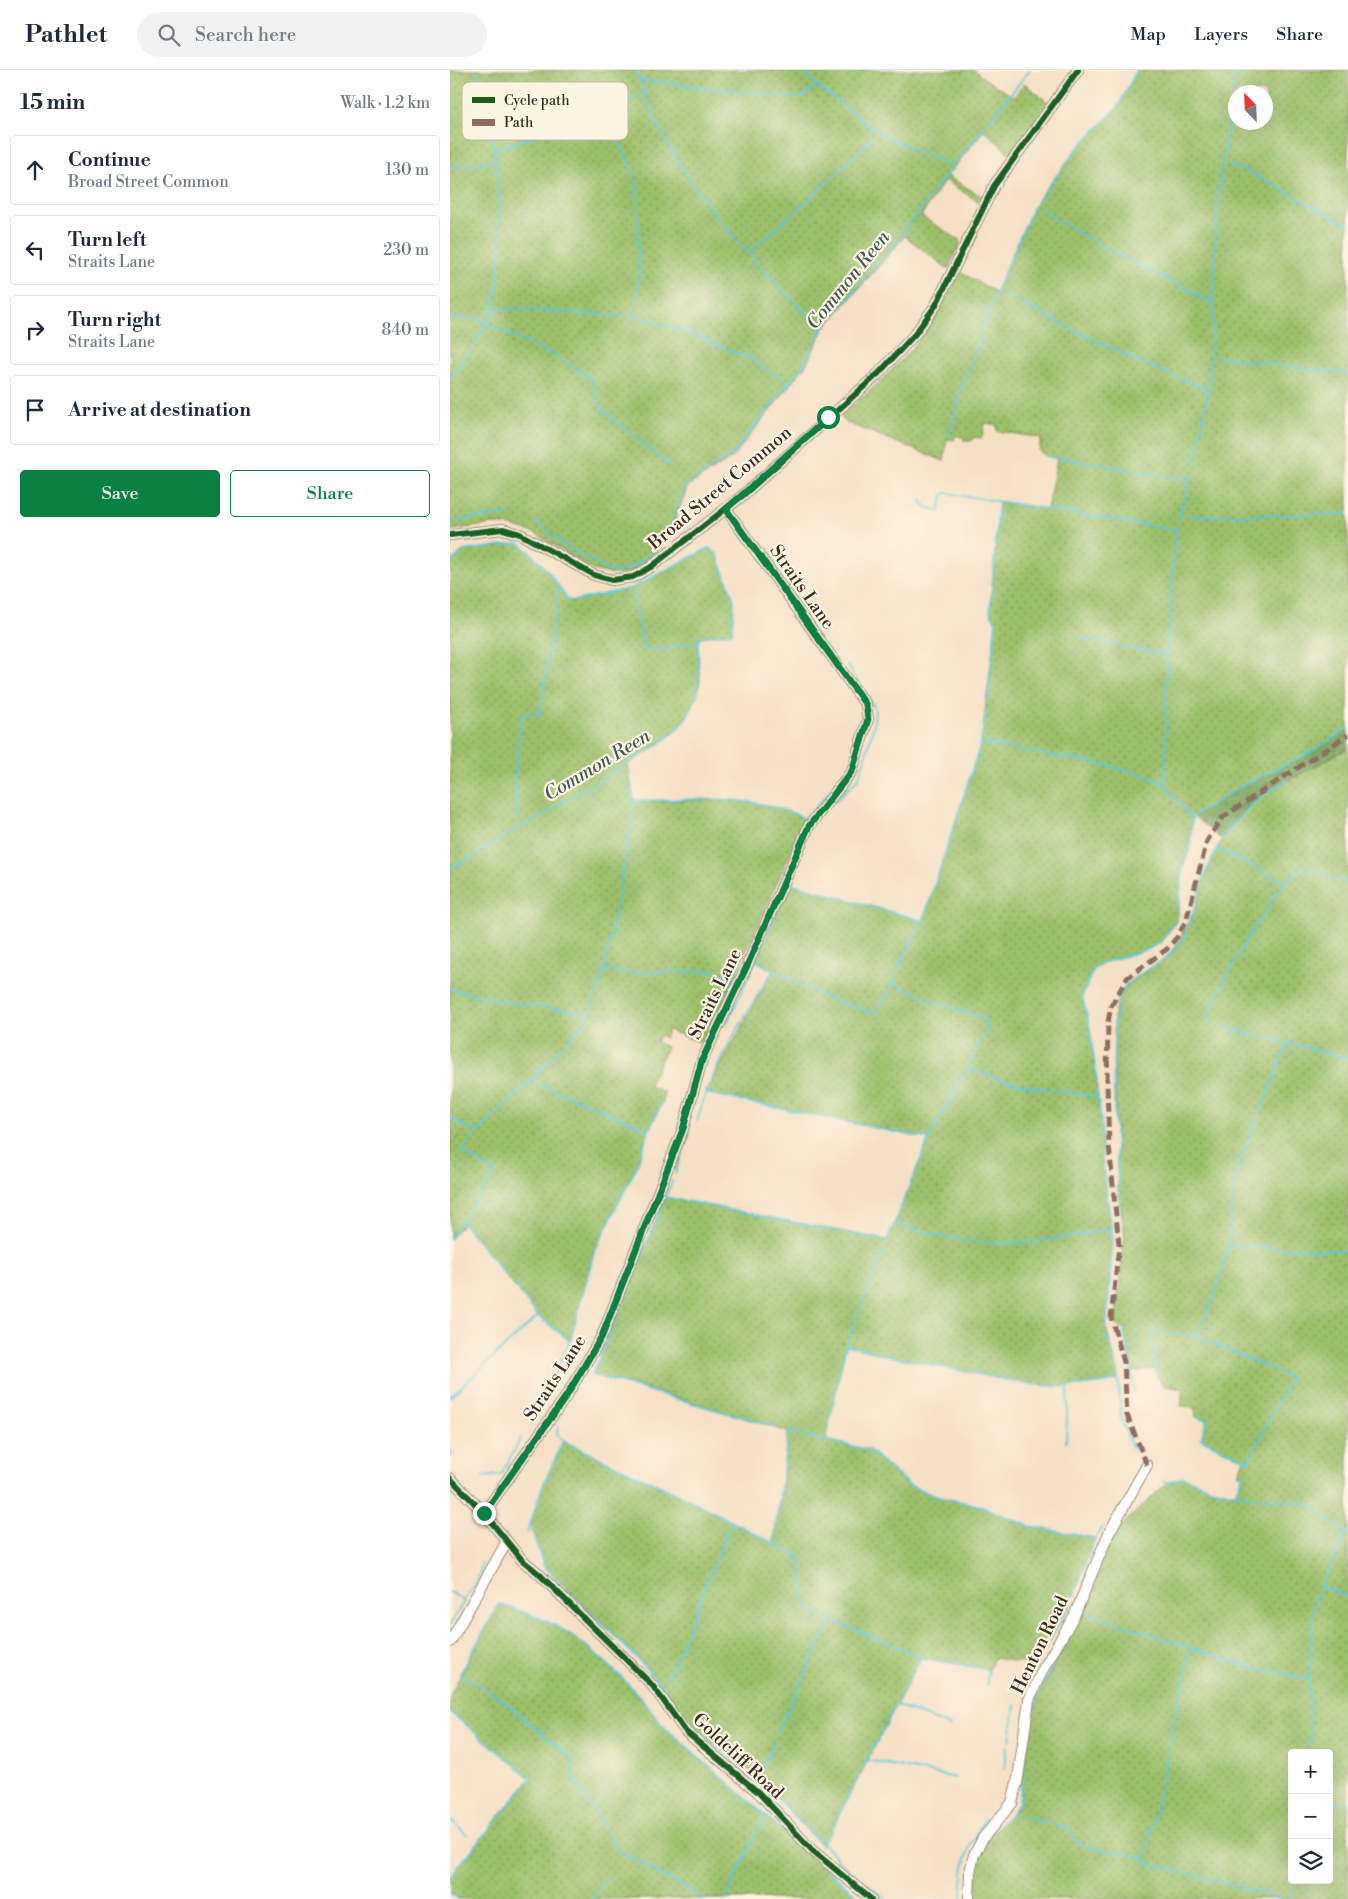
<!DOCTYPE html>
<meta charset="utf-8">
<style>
body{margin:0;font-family:"Libre Bodoni",serif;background:#f2f2f3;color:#1f2937}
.controls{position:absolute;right:15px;bottom:15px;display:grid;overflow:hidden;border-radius:5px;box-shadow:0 5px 20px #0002}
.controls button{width:45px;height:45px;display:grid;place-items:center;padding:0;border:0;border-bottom:1px solid #e0e1e3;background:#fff;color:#1f2937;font:25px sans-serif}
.compass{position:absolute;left:778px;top:15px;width:45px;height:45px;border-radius:50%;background:#fff;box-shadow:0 5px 20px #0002;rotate:337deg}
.stop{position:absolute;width:15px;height:15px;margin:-11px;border:4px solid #0b8043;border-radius:50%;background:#fff}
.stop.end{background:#0b8043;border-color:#fff;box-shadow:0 1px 5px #0008}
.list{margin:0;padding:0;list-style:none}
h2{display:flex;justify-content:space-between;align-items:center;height:65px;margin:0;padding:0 20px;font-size:21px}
h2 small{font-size:16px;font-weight:400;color:#747a83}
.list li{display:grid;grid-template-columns:32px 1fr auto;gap:15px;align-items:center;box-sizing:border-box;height:70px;margin:0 10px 10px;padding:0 10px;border:1px solid #e0e1e3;border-radius:5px}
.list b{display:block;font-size:19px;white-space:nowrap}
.list p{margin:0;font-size:16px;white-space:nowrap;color:#747a83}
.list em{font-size:16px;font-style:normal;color:#747a83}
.actions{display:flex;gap:10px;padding:15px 20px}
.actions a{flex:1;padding:11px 0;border:1px solid #0b8043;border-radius:5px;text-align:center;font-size:18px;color:#0b8043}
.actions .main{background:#0b8043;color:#fff}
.icon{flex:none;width:28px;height:28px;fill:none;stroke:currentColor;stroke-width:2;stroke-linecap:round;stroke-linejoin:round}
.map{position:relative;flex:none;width:898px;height:1829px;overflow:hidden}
header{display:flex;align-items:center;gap:30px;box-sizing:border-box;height:70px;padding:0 25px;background:#fff;border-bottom:1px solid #e0e1e3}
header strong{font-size:24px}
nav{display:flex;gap:28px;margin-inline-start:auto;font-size:18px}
.search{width:350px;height:45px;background:#f2f2f3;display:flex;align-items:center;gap:12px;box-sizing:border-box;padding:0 18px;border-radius:28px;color:#747a83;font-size:19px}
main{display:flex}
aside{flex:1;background:#fff}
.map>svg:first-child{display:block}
.grass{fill:url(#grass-dots);stroke:#6c7544;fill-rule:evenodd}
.forest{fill:url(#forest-crowns);stroke:#5c683e}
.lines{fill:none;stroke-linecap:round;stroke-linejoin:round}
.stream{stroke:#5ac6d3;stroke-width:2}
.minor-casing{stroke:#988572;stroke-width:12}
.minor{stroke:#fff;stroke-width:10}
.quiet{stroke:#8d6e63;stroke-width:5;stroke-dasharray:10 5;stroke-linecap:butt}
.cycleway-casing{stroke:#fcf5e5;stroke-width:9}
.cycleway{stroke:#1b5e20;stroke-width:6}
.route{stroke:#0b8043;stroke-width:6}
.labels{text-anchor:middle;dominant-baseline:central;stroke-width:4.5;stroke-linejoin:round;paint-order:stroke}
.street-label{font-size:18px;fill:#3b2a1e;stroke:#fcf5e5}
.water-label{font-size:19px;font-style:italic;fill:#445954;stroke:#fcf5e5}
.key{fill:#fcf5e5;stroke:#c2b8a9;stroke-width:1}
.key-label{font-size:14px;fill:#3b2a1e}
</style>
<header>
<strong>Pathlet</strong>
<div class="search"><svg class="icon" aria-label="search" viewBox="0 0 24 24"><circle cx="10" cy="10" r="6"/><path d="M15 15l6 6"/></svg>Search here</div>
<nav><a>Map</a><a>Layers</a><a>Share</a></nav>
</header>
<main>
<aside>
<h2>15 min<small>Walk · 1.2 km</small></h2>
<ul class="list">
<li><svg class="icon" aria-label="ahead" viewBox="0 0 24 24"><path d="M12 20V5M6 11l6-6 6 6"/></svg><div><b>Continue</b><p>Broad Street Common</p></div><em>130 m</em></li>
<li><svg class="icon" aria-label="left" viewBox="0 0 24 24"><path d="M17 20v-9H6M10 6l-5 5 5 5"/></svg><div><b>Turn left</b><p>Straits Lane</p></div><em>230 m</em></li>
<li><svg class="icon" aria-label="right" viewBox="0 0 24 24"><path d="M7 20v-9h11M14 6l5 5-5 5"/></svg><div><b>Turn right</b><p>Straits Lane</p></div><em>840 m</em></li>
<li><svg class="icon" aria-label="arrive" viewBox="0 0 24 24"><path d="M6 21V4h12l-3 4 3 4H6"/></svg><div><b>Arrive at destination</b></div></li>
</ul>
<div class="actions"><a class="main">Save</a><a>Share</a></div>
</aside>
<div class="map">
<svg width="898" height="1829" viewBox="0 0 898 1829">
<defs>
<pattern id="grass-dots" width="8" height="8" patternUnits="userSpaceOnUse" patternTransform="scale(1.25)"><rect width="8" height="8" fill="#9cc06a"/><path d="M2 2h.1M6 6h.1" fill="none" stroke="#809c57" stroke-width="1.8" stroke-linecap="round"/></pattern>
<pattern id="forest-crowns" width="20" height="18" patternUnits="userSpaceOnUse" patternTransform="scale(1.25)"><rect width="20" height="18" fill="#7da65e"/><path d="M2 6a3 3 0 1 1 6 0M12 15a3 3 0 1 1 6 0" fill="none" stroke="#68874d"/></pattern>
</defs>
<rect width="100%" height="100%" fill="#fcf5e5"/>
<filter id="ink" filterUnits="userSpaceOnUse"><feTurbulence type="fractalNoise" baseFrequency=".02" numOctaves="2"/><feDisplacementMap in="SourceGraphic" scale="10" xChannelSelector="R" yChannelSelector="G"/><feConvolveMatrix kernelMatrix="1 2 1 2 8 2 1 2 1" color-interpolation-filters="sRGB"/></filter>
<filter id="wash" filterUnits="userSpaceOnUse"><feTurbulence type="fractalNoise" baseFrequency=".0096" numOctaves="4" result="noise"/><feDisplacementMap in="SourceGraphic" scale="20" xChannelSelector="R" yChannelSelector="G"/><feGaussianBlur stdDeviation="1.12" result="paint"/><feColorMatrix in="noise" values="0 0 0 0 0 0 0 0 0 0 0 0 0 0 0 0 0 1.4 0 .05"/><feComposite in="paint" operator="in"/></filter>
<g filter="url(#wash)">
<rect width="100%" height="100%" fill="#f6e0c5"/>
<path class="grass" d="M0,0H525L532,7L564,27L574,13L599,33L562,86L534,60L497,106L533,127L530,133L495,110L471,146L511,171L498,199L455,166L374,258L356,295L283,387L238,416L220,463L202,486L183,501L173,504H160L143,500L85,463L61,456L43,454L0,460Z
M687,0H898V659L859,683L791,716L745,745L742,750L739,781L733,797L727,850L710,872L698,879L652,893L644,898L632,926L640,959L652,1061V1091L663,1171L656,1258L667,1297L668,1310C610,1323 575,1314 518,1302C477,1294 437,1286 396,1275L376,1370L419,1380L459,1415L488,1427L527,1435L579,1456L645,1468L620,1536L586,1595L544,1588L539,1600L471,1588L380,1763L371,1775L314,1715L256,1668L236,1648L190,1591L94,1496L80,1455L92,1418L113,1371L240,1430L323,1473L331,1428L338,1362L203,1320L142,1305L215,1127L437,1170L479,1069L255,1023L323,901L306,891L339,813L473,851L531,673L546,552L540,542L549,432L597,439L607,389L596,386L589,381L591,368L547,361V355L535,353L532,368L524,367L522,371H514V368L506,365L504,370L497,369L494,391L395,352L391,348L392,345C444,301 482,264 510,202L546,222L573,159L588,129L626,80L666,40ZM786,22H816V52H786Z
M69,473C90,489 104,508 118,530L125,531L182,518L259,478L267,484L284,530L282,563L251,567C244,579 250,595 250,609C247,651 209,673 178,694L184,730C245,734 299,720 356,749L254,974L218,960L215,968L210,965L206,972L217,977L199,1015L214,1022L213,1031L199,1060L186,1098L144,1182L120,1271L88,1246L13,1153L0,1169V493L13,481Z
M898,678V1829H524C525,1806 526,1784 541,1765C550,1753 562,1746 569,1732L583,1641L589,1625L629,1548L652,1486L671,1456L717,1413L733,1407L760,1418L785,1424L793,1405L788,1404L794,1389L751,1369L757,1350L746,1347L745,1337L731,1336L733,1319L714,1316L707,1307L706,1298L684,1302L682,1300L673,1258L665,1255L675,1165L668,1120L665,1027L664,944L668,928L672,919L714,889L727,875L745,838L755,808L768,776L797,737L811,725ZM842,1683H879V1810H842Z
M49,1534C72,1542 99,1550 120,1564C150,1585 192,1625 212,1655L411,1829H8L0,1823V1807L80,1708L0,1642V1625Z"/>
<path class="forest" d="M898,659V678L811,725L797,737L772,770L744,746L791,716L859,683Z"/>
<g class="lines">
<path class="stream" d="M186,0C220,106 294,184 372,259
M352,0L367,15L426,61L465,81L503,96
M189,10L347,28L355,26L367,15
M158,44L187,113L189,201L185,246
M42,80L158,44L193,24
M780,95L797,101L898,155
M0,97L44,92
M592,140L653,177L762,232
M299,183L379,111L422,68
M555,226L687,291L758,320
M43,238L185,246L242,264L281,281L302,290L340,314
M0,249L24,247L115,291L144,311C143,323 146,331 154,341L220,396
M768,287L898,304
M0,310C14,287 36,264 43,238C58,180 48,55 25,0
M500,363L512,316L546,222L583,138L626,80L666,40L687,0
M596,386L739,410
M744,396C766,310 762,216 768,128C771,84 783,43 786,0
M471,431L476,437L489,441L493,425L497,423L726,460
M739,446L898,444
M729,449L741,405
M0,451L59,444
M85,451L120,479L163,503C209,493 224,456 236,415L281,386L354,295L373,256L436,185L503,96L580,0
M545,476L549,432
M0,493L13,481L69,473C90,489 104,508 118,530L124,531L182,518L259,478L267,484L284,530L282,563L251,566L248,573
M182,518L194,579C211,583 230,572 248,573
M631,569L717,585
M538,631L546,552L540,542L545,484
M531,673L660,696L693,705L715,714L742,750L739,781L733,797L727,850L711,872L698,879L652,893L644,898L632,926L640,959L647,1012
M715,714L717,585L726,457
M184,731C242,730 303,722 356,749
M385,731L409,708L424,656L425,638L397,595
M742,750L745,745L791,716L859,683L898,659
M68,758L65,710L71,644H90L109,516
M351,761L356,749L380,721
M772,770C796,739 802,729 837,711
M767,779L834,812
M0,799C58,765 117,732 174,696C195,683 223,669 237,647C251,623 249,599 248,573
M861,801L898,813
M339,813L473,851
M329,841L340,810
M306,891L381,930L424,943L428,941L445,906
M154,900L178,903L261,901L285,909
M447,901L473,851L531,673L536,639
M0,919L61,933L132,942
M272,937L289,900
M762,954L755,950L759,940L799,866L834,812L848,800L857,799
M276,955L325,848
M772,957L898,988
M519,999C561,1015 604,1021 648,1027
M80,1010L199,1060
M647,1020L652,1061V1091
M255,1023L479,1069
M0,1048L26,1062
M247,1051C262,997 293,948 323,901
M653,1098L663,1171L656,1258
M225,1104L240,1062
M222,1111L163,1258L142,1305L327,1357
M215,1127L437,1171L479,1069L539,957L533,948L486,933L442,913
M670,1132C666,1100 657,941 672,920C683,903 707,898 721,884C741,865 745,832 754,808C758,797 764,787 768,776
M13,1153L57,1207
M445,1154C473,1162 502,1170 532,1172C575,1176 619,1167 662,1159
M0,1169L45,1102L12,1082L27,1063L57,1035L136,952L154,900L183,746L184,731L179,706
M778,1176L898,1181
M63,1213L88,1246L120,1271
M673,1257L679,1281L684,1320
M657,1266L667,1297L671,1348L683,1380
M746,1266L766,1222L778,1176L784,1115L790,1091L838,973
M396,1275C437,1286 477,1294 518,1302C575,1314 610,1323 668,1310
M707,1307L701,1262L746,1266L841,1308L798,1391L751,1369L757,1350L746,1347
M0,1327L88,1246
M82,1352L120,1271L144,1182L186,1098L199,1060L213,1031
M108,1356L107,1364L113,1371L240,1430L350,1487C353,1503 350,1529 361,1541L471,1587L539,1600L536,1615
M377,1361L396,1275L433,1182
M616,1373L618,1318
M0,1382L3,1385
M33,1407L51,1405L71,1368
M714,1410L717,1413L733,1407L760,1418L797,1426L859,1434L895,1463
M785,1424L793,1405L788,1404
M80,1455L94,1496L190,1591L218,1624
M77,1464L92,1418L113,1371
M324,1472L338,1362L419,1380L459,1415L488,1427L527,1435L579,1456L645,1468
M659,1476L671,1456
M870,1516L898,1527
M0,1522L14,1531
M632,1541L799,1597L859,1609
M0,1555L29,1505L32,1493
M741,1578L695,1788L697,1793L758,1808L832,1829
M590,1586L620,1536L645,1468L653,1457
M218,1609L282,1451
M446,1635L500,1656
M0,1642L81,1708L0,1807
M236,1648L256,1668L314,1715L401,1802L436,1829
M327,1663L368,1577L382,1551
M560,1670L565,1635
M860,1683L859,1609L864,1533L870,1516L898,1461
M417,1690L506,1708
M555,1698L557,1676
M412,1699L471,1587
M307,1710L324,1672
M879,1732L898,1733
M574,1746L619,1758L627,1772L633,1776L695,1788
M879,1749L888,1732
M0,1750L17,1765
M550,1755L564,1742L569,1732C575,1698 576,1658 588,1626C601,1592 624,1562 637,1528
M371,1775L380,1763L408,1706
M0,1823L8,1829
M142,1829L156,1808
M255,1829L168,1781L148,1745L132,1723L123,1704L124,1690L47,1626L10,1604L49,1534C72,1542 99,1550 120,1564C150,1584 192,1625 212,1655L411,1829
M276,1829L309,1757L317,1747
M512,1829C511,1795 517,1777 535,1749
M840,1829L849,1810"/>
</g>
</g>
<g filter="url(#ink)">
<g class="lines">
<defs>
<path id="minor" d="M0,465L53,459L70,464L144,505L162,510L183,507L201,497L292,426L428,304L465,264L486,235L544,116L628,0
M0,1408L34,1443L72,1490L88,1503L202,1615L236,1662L308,1722L362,1780L421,1829
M34,1443L117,1325L152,1266L233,1059L252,990L296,898L359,756L402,701L418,649L416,635L276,439
M0,1572L56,1473
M519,1829L520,1802L524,1785L533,1768L562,1733L568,1708L579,1630L592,1601L624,1546L659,1463L697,1395"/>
</defs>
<use href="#minor" class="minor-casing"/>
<use href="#minor" class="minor"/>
<path class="quiet" d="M697,1395L677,1345L674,1292L661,1247L669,1175L659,1075L657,1015L658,952L661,936L677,908L717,879L728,866L736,851L757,771L773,747L898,665"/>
<defs>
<path id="cycleway" d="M0,465L53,459L70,464L144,505L162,510L183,507L201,497L292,426L428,304L465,264L486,235L544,116L628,0
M0,1408L34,1443L72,1490L88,1503L202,1615L236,1662L308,1722L362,1780L421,1829
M34,1443L117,1325L152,1266L233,1059L252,990L296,898L359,756L402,701L418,649L416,635L276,439"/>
</defs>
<use href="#cycleway" class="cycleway-casing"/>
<use href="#cycleway" class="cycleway"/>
</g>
</g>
<g class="lines" filter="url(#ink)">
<path class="route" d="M34,1443L117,1325L152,1266L233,1059L252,990L296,898L359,756L402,701L418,649L416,635L276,439L378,347"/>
</g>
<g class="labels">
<g class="street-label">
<text transform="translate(270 418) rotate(-40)">Broad Street Common</text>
<text transform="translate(352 517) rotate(55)">Straits Lane</text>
<text transform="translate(265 924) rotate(-64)">Straits Lane</text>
<text transform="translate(105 1308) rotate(-57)">Straits Lane</text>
<text transform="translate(590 1575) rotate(-64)">Henton Road</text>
<text transform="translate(288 1686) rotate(43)">Goldcliff Road</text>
</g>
<g class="water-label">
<text transform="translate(398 210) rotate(-51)">Common Reen</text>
<text transform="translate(147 695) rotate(-31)">Common Reen</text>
</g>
</g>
<rect x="12" y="12" width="166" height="58" rx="8" class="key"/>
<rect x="22" y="27" width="23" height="6" fill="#1b5e20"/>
<rect x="22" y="49" width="23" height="7" fill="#8d6e63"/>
<g class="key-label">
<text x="54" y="35">Cycle path</text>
<text x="54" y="57">Path</text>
</g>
</svg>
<div class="controls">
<button>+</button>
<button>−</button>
<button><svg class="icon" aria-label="layers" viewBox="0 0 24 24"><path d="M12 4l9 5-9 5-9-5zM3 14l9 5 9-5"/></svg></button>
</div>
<svg class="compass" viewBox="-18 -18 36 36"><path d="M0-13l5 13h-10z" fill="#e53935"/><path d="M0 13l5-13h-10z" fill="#747a83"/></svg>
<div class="stop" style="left:378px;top:347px"></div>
<div class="stop end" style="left:34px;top:1443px"></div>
</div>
</main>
